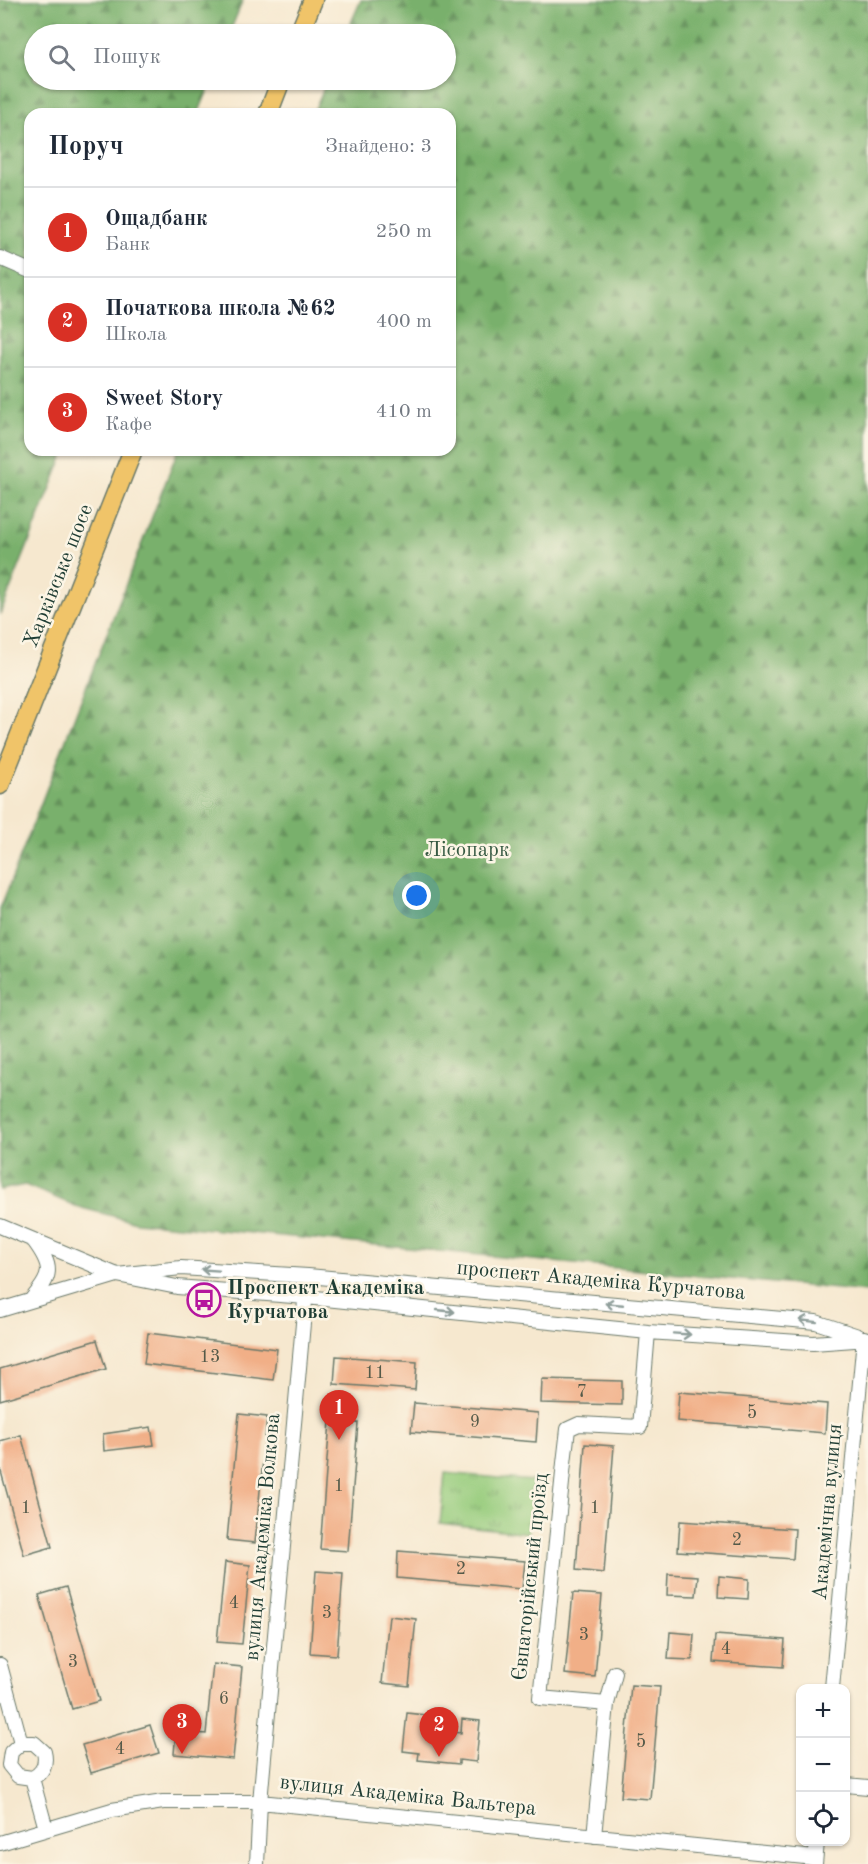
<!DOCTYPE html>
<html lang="uk">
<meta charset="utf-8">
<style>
body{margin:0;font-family:"Old Standard TT",serif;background:#f6f6f7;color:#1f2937}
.controls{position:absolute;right:18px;bottom:18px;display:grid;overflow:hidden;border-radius:12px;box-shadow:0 2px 4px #0004}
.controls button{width:54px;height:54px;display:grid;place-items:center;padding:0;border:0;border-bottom:2px solid #e0e1e3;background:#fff;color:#1f2937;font:30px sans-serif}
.you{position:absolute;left:417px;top:896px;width:21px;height:21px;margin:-15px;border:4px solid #fff;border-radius:50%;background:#1a73e8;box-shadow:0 0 0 9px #1a73e833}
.badge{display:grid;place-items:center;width:39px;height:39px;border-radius:50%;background:#d93025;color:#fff;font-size:20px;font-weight:700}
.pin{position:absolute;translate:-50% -50px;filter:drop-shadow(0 2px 3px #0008)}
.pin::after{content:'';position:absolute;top:32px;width:21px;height:18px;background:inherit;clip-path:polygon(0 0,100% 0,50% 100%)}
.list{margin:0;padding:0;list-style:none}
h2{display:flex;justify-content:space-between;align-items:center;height:78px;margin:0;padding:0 24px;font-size:26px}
h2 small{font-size:20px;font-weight:400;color:#747a83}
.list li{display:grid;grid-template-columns:39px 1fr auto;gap:18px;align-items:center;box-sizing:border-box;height:90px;padding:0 24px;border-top:2px solid #e0e1e3}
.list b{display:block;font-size:22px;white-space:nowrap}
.list p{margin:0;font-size:20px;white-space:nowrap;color:#747a83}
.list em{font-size:20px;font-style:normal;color:#747a83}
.icon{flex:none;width:33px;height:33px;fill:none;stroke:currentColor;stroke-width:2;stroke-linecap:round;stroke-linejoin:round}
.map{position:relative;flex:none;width:868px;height:1864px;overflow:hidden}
.search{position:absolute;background:#fff;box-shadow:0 2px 4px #0004;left:24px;top:24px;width:432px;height:66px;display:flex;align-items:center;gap:15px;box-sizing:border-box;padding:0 21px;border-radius:33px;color:#747a83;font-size:22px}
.panel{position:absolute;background:#fff;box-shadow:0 2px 4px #0004;left:24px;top:108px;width:432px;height:348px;border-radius:18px}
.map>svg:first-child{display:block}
.forest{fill:url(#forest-firs);stroke:#4c7650;stroke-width:1.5}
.park{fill:url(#park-tufts);stroke:#5b8458;stroke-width:1.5}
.building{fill:#f1af87}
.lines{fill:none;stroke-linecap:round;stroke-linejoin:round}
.minor-casing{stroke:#6a796a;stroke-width:16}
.major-casing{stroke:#6a796a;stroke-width:21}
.minor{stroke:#fff;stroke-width:14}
.major{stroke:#f0c469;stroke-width:18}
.oneway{stroke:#8f9e9a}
.labels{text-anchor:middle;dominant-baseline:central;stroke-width:5;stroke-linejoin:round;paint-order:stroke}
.number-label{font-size:18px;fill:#545a49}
.street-label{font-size:21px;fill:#1f3d34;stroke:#fcf5e5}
.park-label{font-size:21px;fill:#375a43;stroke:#fcf5e5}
.poi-label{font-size:21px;font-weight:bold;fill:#1f3d34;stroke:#fcf5e5;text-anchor:start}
</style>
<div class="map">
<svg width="868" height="1864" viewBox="0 0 868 1864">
<defs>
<pattern id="forest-firs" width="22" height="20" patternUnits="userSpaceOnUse" patternTransform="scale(1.5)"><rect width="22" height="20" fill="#79b06c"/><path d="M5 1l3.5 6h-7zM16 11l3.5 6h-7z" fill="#63905a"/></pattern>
<pattern id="park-tufts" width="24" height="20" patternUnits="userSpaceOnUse" patternTransform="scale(1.5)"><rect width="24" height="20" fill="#97cc7d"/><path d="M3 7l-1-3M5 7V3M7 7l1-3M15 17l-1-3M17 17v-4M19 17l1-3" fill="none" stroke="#7ba767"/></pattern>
</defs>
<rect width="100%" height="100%" fill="#fcf5e5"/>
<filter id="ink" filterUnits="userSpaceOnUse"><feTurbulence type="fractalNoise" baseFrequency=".0167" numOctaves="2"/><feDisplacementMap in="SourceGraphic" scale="12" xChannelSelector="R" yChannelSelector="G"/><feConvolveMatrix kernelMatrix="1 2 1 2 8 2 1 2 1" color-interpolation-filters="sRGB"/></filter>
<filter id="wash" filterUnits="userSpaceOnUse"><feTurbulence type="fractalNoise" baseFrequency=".008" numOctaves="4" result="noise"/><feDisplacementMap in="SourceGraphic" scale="24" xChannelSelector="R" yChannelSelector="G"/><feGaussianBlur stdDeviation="1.35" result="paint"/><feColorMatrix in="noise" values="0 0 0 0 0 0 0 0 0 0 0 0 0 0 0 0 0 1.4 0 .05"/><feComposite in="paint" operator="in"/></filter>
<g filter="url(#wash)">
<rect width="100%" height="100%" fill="#f6e8cf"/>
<path class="forest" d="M0,0H243L229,34H34V80H212L198,114H30V450H66L0,615Z
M361,0H868V1292L136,1222L78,1207L25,1185L0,1190V909L178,450H450V114H313L327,80H446V34H346Z"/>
<path class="park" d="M445,1473L533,1481L528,1533L440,1523Z"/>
<g id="blocks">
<path class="building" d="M148,1333L277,1349L273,1380L144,1364Z
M97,1340L106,1369L0,1400V1369Z
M336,1356L417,1362L415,1390L334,1384Z
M542,1379L622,1381V1405L541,1403Z
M679,1392L827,1404L825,1433L677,1421Z
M414,1403L538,1413L536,1442L411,1432Z
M239,1414L267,1417L255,1543L227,1540Z
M330,1421L358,1423L348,1551L320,1549Z
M151,1427L154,1445L104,1451L103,1434Z
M21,1435L52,1547L24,1555L0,1468V1441Z
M585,1444L614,1446L604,1573L576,1570Z
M680,1521L795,1529L793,1559L678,1551Z
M398,1551L525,1561L522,1589L397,1578Z
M225,1562L250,1565L242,1644L217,1642Z
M316,1571L343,1573L337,1655L310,1653Z
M668,1574L698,1576L696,1596L667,1595Z
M719,1576L749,1579L748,1599L718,1597Z
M66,1587L99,1701L72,1709L39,1595Z
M573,1593L602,1595L595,1677L565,1674Z
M389,1616L416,1619L409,1686L382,1683Z
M670,1632L694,1634L692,1660L668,1659Z
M715,1635L785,1640L783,1667L713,1662Z
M213,1664L242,1667L233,1759L174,1754L176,1731L206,1734Z
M631,1685L660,1687L650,1799L621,1797Z
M407,1713L425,1715L424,1729L461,1733L462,1719L480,1721L476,1762L459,1760V1764L418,1760L419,1753L403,1751Z
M150,1725L159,1753L91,1773L82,1745Z"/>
</g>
</g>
<g filter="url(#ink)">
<use href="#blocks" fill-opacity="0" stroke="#6a796a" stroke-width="1.5"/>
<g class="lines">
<defs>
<path id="minor" d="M0,258L30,271
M0,1226L117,1275L177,1287L306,1297L648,1332L813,1343L868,1339
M31,1300C52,1276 54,1268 34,1241
M0,1310L117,1275L181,1268L308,1276L816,1322L858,1336
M0,1665L21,1743L11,1752L9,1765L18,1776L32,1778L46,1829
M832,1688L864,1338
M607,1704L615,1673
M21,1743H34L44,1752C47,1764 43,1773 32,1778
M846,1785L868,1787
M594,1836L607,1704L540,1698L564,1463L568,1429L579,1424L640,1427L648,1332
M0,1843L112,1810L163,1802H260L815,1858
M257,1864L260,1802L306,1290
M815,1864L817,1842"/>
<path id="major" d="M299,34L313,0
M268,114L281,80
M0,785L133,450"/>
</defs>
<use href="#minor" class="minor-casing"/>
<use href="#major" class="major-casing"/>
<use href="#minor" class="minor"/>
<use href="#major" class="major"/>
</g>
<defs><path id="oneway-shaft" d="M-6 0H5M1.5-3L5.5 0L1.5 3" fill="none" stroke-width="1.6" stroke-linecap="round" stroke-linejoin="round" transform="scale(1.5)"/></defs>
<g class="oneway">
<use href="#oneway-shaft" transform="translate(210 1270) rotate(-176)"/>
<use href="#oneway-shaft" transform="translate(614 1304) rotate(-175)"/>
<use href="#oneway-shaft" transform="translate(446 1311) rotate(6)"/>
<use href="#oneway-shaft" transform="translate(808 1321) rotate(-173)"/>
<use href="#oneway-shaft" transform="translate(682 1334) rotate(4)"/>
</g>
</g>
<defs>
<symbol id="bus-ring" viewBox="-11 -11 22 22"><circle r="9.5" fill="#fcf5e5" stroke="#b5179e" stroke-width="1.5"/><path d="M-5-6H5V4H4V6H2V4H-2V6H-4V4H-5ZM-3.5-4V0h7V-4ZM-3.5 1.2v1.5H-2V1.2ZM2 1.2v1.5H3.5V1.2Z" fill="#b5179e"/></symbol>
</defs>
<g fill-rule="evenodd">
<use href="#bus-ring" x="185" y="1281" width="38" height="38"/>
</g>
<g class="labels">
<g class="number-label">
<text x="210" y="1357">13</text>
<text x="375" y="1373">11</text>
<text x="582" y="1392">7</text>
<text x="752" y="1413">5</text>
<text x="475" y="1422">9</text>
<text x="339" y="1486">1</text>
<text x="26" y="1508">1</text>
<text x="595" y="1508">1</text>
<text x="737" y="1540">2</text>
<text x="461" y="1569">2</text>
<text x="234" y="1603">4</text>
<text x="327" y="1613">3</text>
<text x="584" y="1635">3</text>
<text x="726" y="1649">4</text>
<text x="73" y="1662">3</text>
<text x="224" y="1699">6</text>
<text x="641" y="1742">5</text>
<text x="120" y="1749">4</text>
</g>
<g class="street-label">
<text transform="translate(59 576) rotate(-68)">Харківське шосе</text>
<text transform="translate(601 1281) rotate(5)">проспект Академіка Курчатова</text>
<text transform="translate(828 1512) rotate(-85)">Академічна вулиця</text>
<text transform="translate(263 1537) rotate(-85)">вулиця Академіка Волкова</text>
<text transform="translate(531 1577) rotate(-84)">Євпаторійський проїзд</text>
<text transform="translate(408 1796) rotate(6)">вулиця Академіка Вальтера</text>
</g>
<g class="park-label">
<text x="467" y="850">Лісопарк</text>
</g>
<g class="poi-label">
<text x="227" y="1288">Проспект Академіка<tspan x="227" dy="24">Курчатова</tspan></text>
</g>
</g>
</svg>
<div class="controls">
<button>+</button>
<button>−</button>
<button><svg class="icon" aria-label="locate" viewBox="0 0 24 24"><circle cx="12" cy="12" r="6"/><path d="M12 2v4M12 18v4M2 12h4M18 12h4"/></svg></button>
</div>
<div class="you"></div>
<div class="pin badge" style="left:339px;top:1440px">1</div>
<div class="pin badge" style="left:439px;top:1757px">2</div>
<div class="pin badge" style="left:182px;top:1754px">3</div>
<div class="search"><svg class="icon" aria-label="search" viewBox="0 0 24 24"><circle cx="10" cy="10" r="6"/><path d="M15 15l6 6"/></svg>Пошук</div>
<section class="panel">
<h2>Поруч<small>Знайдено: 3</small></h2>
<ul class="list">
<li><span class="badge">1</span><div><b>Ощадбанк</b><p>Банк</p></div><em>250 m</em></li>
<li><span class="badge">2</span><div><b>Початкова школа №62</b><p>Школа</p></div><em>400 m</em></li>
<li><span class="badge">3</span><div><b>Sweet Story</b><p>Кафе</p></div><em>410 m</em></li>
</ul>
</section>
</div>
